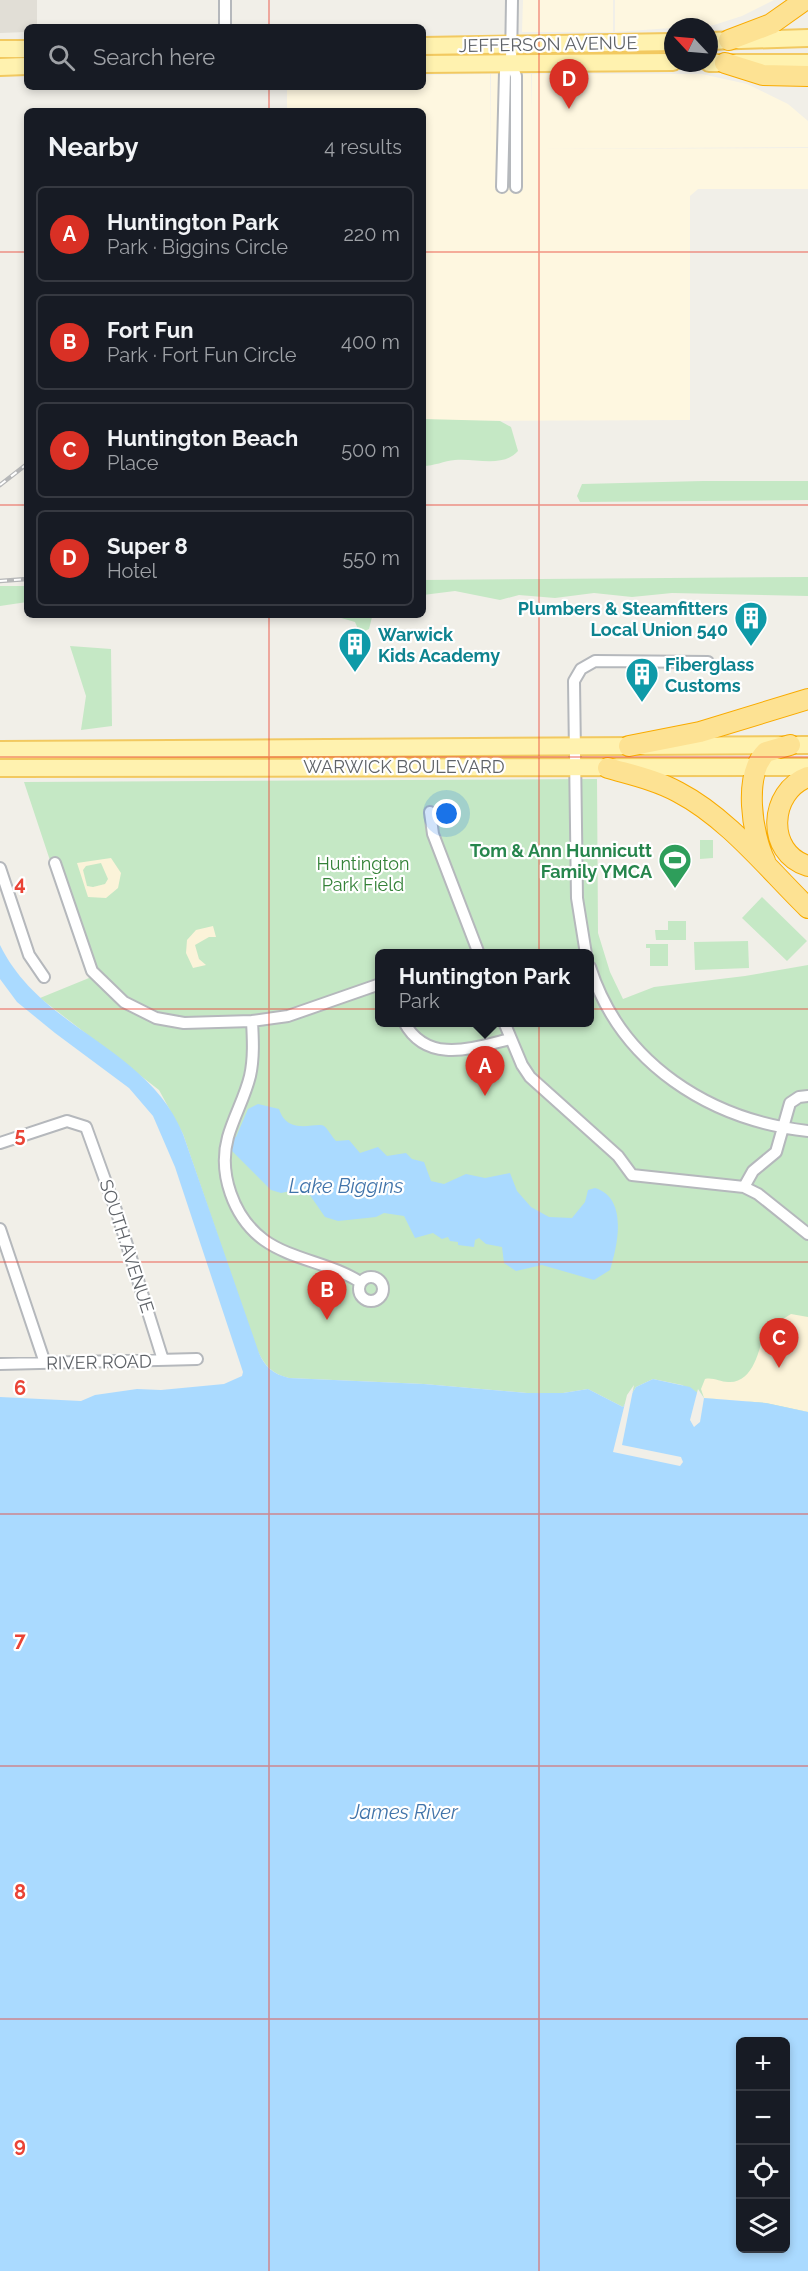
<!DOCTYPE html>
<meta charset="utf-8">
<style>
body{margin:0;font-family:Raleway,sans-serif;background:#20242c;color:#f1f3f6}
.controls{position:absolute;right:18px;bottom:18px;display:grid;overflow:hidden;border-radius:9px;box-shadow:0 3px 9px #0003}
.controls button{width:54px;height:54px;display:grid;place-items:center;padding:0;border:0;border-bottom:2px solid #363941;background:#171b24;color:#f1f3f6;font:30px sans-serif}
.compass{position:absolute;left:664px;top:18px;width:54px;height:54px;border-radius:50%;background:#171b24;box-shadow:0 3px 9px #0003;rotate:296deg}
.you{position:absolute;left:447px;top:814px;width:21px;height:21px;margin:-15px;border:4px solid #fff;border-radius:50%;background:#1a73e8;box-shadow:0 0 0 9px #1a73e833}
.badge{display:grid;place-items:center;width:39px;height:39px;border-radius:50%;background:#d93025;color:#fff;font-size:20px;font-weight:700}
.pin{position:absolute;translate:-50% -50px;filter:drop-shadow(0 2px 3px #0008)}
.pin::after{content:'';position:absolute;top:32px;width:21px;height:18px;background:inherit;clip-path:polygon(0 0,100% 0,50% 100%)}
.popup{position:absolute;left:375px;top:949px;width:219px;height:78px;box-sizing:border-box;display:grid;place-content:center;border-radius:9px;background:#171b24;filter:drop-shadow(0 2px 4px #0005);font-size:20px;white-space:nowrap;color:#9ea1a6}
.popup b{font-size:22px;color:#f1f3f6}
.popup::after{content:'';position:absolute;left:50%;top:100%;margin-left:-12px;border:12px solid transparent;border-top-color:#171b24}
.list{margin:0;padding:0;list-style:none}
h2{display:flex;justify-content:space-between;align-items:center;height:78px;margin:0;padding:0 24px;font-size:26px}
h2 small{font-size:20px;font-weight:400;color:#9ea1a6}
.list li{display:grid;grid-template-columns:39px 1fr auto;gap:18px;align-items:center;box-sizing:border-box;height:96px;margin:0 12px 12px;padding:0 12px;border:2px solid #363941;border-radius:9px}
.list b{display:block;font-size:22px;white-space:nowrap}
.list p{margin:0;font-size:20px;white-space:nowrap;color:#9ea1a6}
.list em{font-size:20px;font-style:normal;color:#9ea1a6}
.icon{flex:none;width:33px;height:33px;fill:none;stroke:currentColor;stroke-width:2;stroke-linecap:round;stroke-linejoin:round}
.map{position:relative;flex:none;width:808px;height:2271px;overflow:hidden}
.search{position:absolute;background:#171b24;box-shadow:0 3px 9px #0003;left:24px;top:24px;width:402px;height:66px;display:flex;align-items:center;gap:15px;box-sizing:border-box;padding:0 21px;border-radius:9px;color:#9ea1a6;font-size:22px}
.panel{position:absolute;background:#171b24;box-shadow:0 3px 9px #0003;left:24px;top:108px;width:402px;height:510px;border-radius:9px}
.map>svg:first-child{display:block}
.commercial{fill:#fef7e0}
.education{fill:#e1ded6}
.green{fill:#c5e8c5;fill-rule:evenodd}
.sand{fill:#fbf3d9;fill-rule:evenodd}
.water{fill:#aadaff;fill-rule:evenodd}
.pier{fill:#f1efe8}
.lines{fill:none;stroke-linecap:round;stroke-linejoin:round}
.street-casing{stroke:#b5b8bc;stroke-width:14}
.primary-casing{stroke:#f2c960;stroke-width:20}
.highway-casing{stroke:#f9ab00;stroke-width:22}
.street{stroke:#fff;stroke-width:10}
.primary{stroke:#fff2af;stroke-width:16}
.highway{stroke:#fde293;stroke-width:20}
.rail-casing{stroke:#b6b7b8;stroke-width:4.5}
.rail{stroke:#fff;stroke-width:2;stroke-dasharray:7;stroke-linecap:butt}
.grid{fill:none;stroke:#ea4335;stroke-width:1.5;stroke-opacity:0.55}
.labels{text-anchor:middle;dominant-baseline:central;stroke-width:4.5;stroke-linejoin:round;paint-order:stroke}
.street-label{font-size:18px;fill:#5f6368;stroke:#fff}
.culture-label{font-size:18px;font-weight:bold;fill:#0d838f;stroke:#fff;text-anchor:start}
.leisure-label{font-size:18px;font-weight:bold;fill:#27864d;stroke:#fff;text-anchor:end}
.park-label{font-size:18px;fill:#348238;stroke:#fff}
.water-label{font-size:20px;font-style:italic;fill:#4174aa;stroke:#fff}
.grid-label{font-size:20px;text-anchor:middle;font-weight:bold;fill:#ea4335;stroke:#fff;stroke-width:4.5;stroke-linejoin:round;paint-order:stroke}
</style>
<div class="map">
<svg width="808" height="2271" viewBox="0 0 808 2271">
<rect width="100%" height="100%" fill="#f1efe8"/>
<path class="commercial" d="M523,0H613V32H522Z
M615,0H774L742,16L714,25L615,32Z
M490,74L491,150V74H531V110L532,74H702L747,84L788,104L808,121V147L531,149L808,148V189H698L690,196V420L423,421V111H287V87H423V75Z"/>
<path class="education" d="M0,0H37V27H27V32L0,33Z"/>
<path class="green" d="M423,419L500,421L511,427L518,451C503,468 476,458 455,460C444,461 434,466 423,466Z
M703,481H808V500L580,502L577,496L582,484Z
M808,577V596L672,593L632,597L594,593L555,598L519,595L500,600L455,591L423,595V580Z
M0,586H27V602L0,606Z
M331,615H372V617L369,629L365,631L358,629L355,622Z
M70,646L111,649L112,726L81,730L86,696Z
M597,779L598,933L610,972L623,999L654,987L745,976L808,965V1412L741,1400L704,1398L682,1385L653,1379L636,1387L623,1407L588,1389L563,1393H527L424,1384L289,1378C269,1373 263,1363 255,1345L183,1134L159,1090L40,998L89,978L24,782ZM380,954H590V1022H380Z
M700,840H713V858L700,859Z
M762,897L807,941L787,961L742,918Z
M668,921H686V940H656L655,930H668Z
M748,941L749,968L695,970L694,942Z
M646,944H668V966H650V948H646Z"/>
<path class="sand" d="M111,858L121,873L118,888L106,898L88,897L77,863ZM101,863L108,879L105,884L93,887L87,886L83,870L86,866Z
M213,926L216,937H209L195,945L199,959L206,965L193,968L186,953L187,940L196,930Z
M791,1314L808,1317V1412L766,1403L704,1398L701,1389L705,1379C713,1377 720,1382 728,1382C753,1384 760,1349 764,1331Z"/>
<path class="water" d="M0,945C41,1030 147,1046 183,1134L259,1353C265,1367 273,1374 289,1378L424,1384L527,1393H563L588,1389L623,1407L636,1387L653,1379L690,1387L704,1398L766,1403L808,1412V2271H0V1397L81,1401L95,1395L137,1389L161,1390L224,1384L242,1376L243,1372L175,1167L153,1116L129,1088L55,1033L17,1002L0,979ZM740,2042H786V2248H740Z
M258,1104L279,1109C288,1137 317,1121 324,1126C328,1129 332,1137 336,1141L349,1140L360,1153L378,1147L387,1156L406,1153L412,1159L424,1162L431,1181L444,1184L466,1174L485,1178L510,1173L517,1191L531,1207L549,1217L572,1218L585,1202L588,1190L595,1188C628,1198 618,1244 610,1270L594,1280L542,1265L516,1271L504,1263L502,1247L486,1244L479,1238L475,1240L474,1247L458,1245V1242L450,1241L448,1237L442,1239L433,1233L415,1238L404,1216L384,1213L376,1217L338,1221L325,1217L305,1188L281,1193L271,1190L232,1151L233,1137H236L248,1109Z"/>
<path class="pier" d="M634,1385L622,1445L681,1457L683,1462L680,1466L613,1452L627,1395Z
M698,1389L704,1398L700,1422L694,1427L690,1420Z"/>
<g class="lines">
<defs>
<path id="street" d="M225,0V27
M512,0L511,63L516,76V187
M502,187L505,72L511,63
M430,812L433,834L479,954
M55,863L92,971L124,1002L156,1018L184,1023L252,1021L288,1016L380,984
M0,868L29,955L44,977
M586,954L577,898L574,681L581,669L595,661L708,662
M590,967C621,1064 710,1120 808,1131
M252,1021C253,1039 254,1058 250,1076C245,1097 234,1116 228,1137C218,1173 233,1217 264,1240C292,1260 331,1263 360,1282
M404,1022C427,1065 473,1048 510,1039
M504,1022L522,1065L530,1077L618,1156L632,1175L744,1187L758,1194L808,1234
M0,1143L67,1121L86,1127L117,1213L163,1360
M744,1187L753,1171L776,1152L790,1103L799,1097L808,1096
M0,1229L45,1363
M359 1289a12 12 0 1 1 24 0a12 12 0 1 1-24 0Z
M0,1364L197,1359"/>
<path id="primary" d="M709,41L808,38
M423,46L673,42
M0,49H27
M709,63H808
M423,64L673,62
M0,67L27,66
M0,750L808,745
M0,768L808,767"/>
<path id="highway" d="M729,40L771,24L805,0
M725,63L763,75L808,76
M629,746L700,732L808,699
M608,768C632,775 656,780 678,792C728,818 768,869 808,908
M808,777C769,791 765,853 808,866
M765,861C752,835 743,775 766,752L790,745"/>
</defs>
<use href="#street" class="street-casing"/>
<use href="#primary" class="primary-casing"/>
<use href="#highway" class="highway-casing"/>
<use href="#street" class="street"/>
<use href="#primary" class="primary"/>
<use href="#highway" class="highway"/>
<defs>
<path id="rail" d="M0,485L27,464
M0,581L27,579"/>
</defs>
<use href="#rail" class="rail-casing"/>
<use href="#rail" class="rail"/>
</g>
<path class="grid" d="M269,0V27M539,0V2271M269,87V111M0,252H27M423,252H808M0,505H27M423,505H808M269,615V2271M0,757H808M0,1009H808M0,1262H808M0,1514H808M0,1766H808M0,2019H808"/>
<defs>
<symbol id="building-pin" viewBox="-11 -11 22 30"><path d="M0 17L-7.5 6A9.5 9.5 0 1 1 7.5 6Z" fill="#0f9aa8" stroke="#fff"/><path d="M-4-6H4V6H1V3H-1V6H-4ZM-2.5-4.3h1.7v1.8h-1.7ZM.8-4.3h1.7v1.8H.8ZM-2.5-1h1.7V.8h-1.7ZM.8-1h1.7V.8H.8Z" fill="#fff"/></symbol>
<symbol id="stadium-pin" viewBox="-11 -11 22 30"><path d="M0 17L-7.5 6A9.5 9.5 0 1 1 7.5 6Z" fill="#2e9e5b" stroke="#fff"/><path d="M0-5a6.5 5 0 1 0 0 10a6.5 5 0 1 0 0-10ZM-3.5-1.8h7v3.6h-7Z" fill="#fff"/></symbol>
</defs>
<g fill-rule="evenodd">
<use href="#building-pin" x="732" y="599" width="38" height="52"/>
<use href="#building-pin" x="336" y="625" width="38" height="52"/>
<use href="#building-pin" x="623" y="655" width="38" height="52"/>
<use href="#stadium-pin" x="656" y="841" width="38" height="52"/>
</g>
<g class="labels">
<g class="street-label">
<text transform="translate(548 44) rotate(-1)">JEFFERSON AVENUE</text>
<text x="404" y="766">WARWICK BOULEVARD</text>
<text transform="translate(127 1246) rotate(72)">SOUTH AVENUE</text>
<text transform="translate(99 1362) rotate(-1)">RIVER ROAD</text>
</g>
<g class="culture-label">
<text x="728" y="608" text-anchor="end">Plumbers &amp; Steamfitters<tspan x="728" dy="21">Local Union 540</tspan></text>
<text x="378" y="634">Warwick<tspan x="378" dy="21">Kids Academy</tspan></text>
<text x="665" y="664">Fiberglass<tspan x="665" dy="21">Customs</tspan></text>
</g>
<g class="leisure-label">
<text x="652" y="850">Tom &amp; Ann Hunnicutt<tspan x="652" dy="21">Family YMCA</tspan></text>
</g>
<g class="park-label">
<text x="363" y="863">Huntington<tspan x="363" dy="21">Park Field</tspan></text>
</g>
<g class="water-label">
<text x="346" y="1186">Lake Biggins</text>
<text x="404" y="1812">James River</text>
</g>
</g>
<g class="grid-label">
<text x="20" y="890">4</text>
<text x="20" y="1142">5</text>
<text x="20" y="1395">6</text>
<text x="20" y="1647">7</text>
<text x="20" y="1899">8</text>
<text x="20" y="2152">9</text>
</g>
</svg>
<div class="controls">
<button>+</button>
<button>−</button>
<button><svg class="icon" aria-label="locate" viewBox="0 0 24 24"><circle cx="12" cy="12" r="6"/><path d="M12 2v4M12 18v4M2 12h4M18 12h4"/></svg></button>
<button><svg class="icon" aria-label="layers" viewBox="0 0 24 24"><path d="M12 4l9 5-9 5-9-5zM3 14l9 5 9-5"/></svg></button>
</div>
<svg class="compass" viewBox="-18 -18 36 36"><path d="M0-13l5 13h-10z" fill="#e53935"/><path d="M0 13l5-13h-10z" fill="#9ea1a6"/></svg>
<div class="you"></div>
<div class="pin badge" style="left:485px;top:1096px">A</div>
<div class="popup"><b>Huntington Park</b>Park</div>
<div class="pin badge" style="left:327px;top:1320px">B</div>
<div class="pin badge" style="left:779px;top:1368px">C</div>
<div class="pin badge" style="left:569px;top:109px">D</div>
<div class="search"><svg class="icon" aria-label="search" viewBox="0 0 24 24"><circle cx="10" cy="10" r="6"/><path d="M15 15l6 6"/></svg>Search here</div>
<section class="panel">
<h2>Nearby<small>4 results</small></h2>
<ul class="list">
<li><span class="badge">A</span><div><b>Huntington Park</b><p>Park · Biggins Circle</p></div><em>220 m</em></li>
<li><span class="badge">B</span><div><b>Fort Fun</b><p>Park · Fort Fun Circle</p></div><em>400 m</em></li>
<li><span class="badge">C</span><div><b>Huntington Beach</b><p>Place</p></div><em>500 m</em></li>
<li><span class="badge">D</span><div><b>Super 8</b><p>Hotel</p></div><em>550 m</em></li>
</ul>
</section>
</div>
